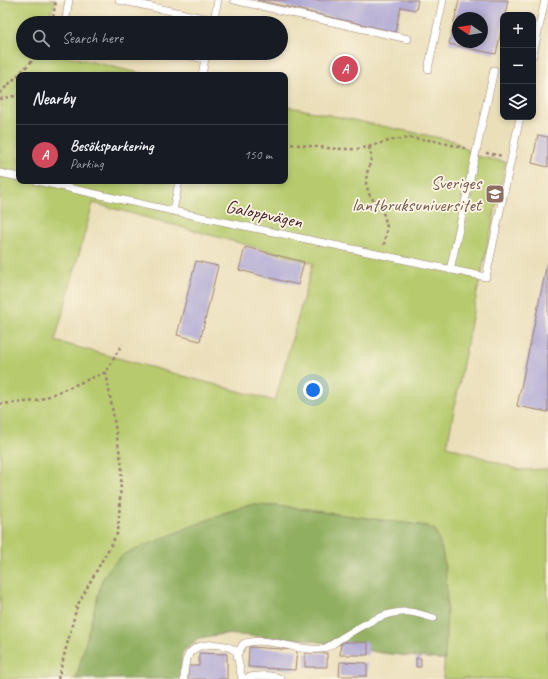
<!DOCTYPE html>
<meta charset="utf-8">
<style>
body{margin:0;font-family:Caveat,sans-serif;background:#20242c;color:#f1f3f6}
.controls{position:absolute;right:12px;top:12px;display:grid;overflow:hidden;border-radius:8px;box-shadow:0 2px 6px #0003}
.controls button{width:36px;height:36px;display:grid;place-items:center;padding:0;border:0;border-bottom:1px solid #363941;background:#171b24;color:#f1f3f6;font:20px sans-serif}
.compass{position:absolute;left:452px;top:12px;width:36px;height:36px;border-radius:50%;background:#171b24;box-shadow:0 2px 6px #0003;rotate:282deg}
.you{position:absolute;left:313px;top:390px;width:14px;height:14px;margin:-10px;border:3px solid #fff;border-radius:50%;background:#1a73e8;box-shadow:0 0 0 6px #1a73e833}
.badge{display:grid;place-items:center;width:26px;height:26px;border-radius:50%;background:#d1495b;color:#fff;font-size:13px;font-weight:700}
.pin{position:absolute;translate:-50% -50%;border:2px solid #fff;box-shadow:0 1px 4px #0006}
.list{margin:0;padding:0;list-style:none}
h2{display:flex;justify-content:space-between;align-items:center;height:52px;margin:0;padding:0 16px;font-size:17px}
h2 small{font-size:13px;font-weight:400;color:#9ea1a6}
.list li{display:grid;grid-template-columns:26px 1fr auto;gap:12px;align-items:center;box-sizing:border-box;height:60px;padding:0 16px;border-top:1px solid #363941}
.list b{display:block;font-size:15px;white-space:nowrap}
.list p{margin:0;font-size:13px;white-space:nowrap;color:#9ea1a6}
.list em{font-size:13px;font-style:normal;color:#9ea1a6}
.icon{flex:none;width:22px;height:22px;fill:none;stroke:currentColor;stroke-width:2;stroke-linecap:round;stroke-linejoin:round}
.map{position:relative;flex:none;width:548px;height:679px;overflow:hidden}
.search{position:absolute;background:#171b24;box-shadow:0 2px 6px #0003;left:16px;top:16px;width:272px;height:44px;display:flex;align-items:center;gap:10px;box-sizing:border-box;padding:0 14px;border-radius:22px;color:#9ea1a6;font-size:15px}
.panel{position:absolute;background:#171b24;box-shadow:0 2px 6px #0003;left:16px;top:72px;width:272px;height:112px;border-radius:8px}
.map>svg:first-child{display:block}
.green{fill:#b7cb6e;stroke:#80754c;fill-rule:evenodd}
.forest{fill:#91af61;stroke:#6e6746}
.building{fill:#b0a9d4;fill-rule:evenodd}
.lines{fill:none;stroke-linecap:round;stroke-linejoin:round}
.service-casing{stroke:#9a7f72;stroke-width:8}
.path{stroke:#9a7f72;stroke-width:2.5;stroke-dasharray:3 3;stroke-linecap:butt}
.service{stroke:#fff;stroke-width:7}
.labels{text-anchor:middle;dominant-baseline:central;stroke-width:3.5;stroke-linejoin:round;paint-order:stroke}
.education-label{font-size:19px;fill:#785e54;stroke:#fcf5e5;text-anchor:end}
.street-label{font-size:19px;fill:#4a1f2b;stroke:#fcf5e5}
</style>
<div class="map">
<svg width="548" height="679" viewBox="0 0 548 679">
<rect width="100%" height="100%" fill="#fcf5e5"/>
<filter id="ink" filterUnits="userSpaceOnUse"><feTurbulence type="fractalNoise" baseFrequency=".025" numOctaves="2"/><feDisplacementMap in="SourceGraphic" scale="8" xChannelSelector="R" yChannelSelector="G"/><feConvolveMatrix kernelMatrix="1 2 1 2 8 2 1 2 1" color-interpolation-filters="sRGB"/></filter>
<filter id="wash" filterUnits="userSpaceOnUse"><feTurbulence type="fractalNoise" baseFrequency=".012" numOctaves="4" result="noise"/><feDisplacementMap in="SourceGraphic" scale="16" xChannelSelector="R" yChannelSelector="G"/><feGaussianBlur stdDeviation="0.9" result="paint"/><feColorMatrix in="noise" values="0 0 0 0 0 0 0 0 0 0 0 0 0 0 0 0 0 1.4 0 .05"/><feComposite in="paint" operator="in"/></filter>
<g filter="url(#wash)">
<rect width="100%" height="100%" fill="#ebdfba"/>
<path class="green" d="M0,0H56L46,23H23V53H55L147,75H19V181H285V106L455,141L475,156L506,162L475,302L447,446L520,470L548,469V679H443C445,660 445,640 446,621C446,591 448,558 435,530L426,526L277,506L250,505L224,513L102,580L76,679H0ZM93,203L313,263L275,401L55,341Z"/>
<path class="forest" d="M250,505L277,506L426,526L435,530C452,568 446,619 445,660L382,653L309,640L223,634L199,638L182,652L180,679H76L102,580L111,566L124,554L224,513Z"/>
<g id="blocks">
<path class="building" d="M257,0H418L416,10L401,7L395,32Z
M459,0H508L505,15H503V22L496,54L449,44ZM458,18H482V42H458Z
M538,135L548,137V167L532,163Z
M245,247L304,262L298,285L239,270Z
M196,261L218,266L200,341L177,335Z
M547,264H548V412L517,406Z
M341,642H368V655H340Z
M249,647L297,650L295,670L248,667Z
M199,653L227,654V679H188V666H199Z
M305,653H327V667H305Z
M416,658H421V667H416Z
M340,662L367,663V676H339Z"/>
</g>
</g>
<g filter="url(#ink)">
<use href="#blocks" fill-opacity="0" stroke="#9a7f72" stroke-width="1"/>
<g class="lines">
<defs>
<path id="service" d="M119,0L213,20
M234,0L408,39
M65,23L69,0
M213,23L218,0
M178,53L205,59
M533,55L545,0
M428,69L443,0
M202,75L206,53
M0,173L19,177
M37,181L173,211L486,277L520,117
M173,211L179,181
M450,270L494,70
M184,679C184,671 185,661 189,654C199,640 228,643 238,653
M242,679L237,655L243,644C266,635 298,652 321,649C329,648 336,641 343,637C363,625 386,610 410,612C418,613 426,616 434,618
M242,679C254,675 270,674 281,679"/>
</defs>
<use href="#service" class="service-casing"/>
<path class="path" d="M52,23L56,0
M0,93L34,59L38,53
M0,99L19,95
M285,144C309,145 332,150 356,149C371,148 385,140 401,139C423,136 446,144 468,149
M369,147L372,158L367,173L366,183L369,194L384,215L387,227L384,245
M486,153L503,156
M0,404L37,401L106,372L122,344
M58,679L77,606L118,532L122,467L106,372"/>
<use href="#service" class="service"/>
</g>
</g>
<defs>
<symbol id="university-square" viewBox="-11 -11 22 22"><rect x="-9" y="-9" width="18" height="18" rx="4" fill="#8d6e63" stroke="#fcf5e5"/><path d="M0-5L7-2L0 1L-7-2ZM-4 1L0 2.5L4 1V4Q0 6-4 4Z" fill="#fff"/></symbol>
</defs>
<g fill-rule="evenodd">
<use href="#university-square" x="484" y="183" width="22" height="22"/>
</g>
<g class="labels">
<g class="education-label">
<text x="481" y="183">Sveriges<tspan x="481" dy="22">lantbruksuniversitet</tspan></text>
</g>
<g class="street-label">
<text transform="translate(264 214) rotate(12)">Galoppvägen</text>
</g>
</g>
</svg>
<div class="controls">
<button>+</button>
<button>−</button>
<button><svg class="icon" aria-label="layers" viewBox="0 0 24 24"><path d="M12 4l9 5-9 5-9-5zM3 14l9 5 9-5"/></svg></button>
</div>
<svg class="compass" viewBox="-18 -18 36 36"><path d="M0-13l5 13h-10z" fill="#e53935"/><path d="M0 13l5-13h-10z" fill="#9ea1a6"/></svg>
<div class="you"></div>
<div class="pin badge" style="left:345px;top:69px">A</div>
<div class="search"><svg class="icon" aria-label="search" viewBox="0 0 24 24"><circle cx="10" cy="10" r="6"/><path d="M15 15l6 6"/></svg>Search here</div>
<section class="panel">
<h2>Nearby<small></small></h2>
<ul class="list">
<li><span class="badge">A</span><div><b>Besöksparkering</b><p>Parking</p></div><em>150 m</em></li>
</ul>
</section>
</div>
